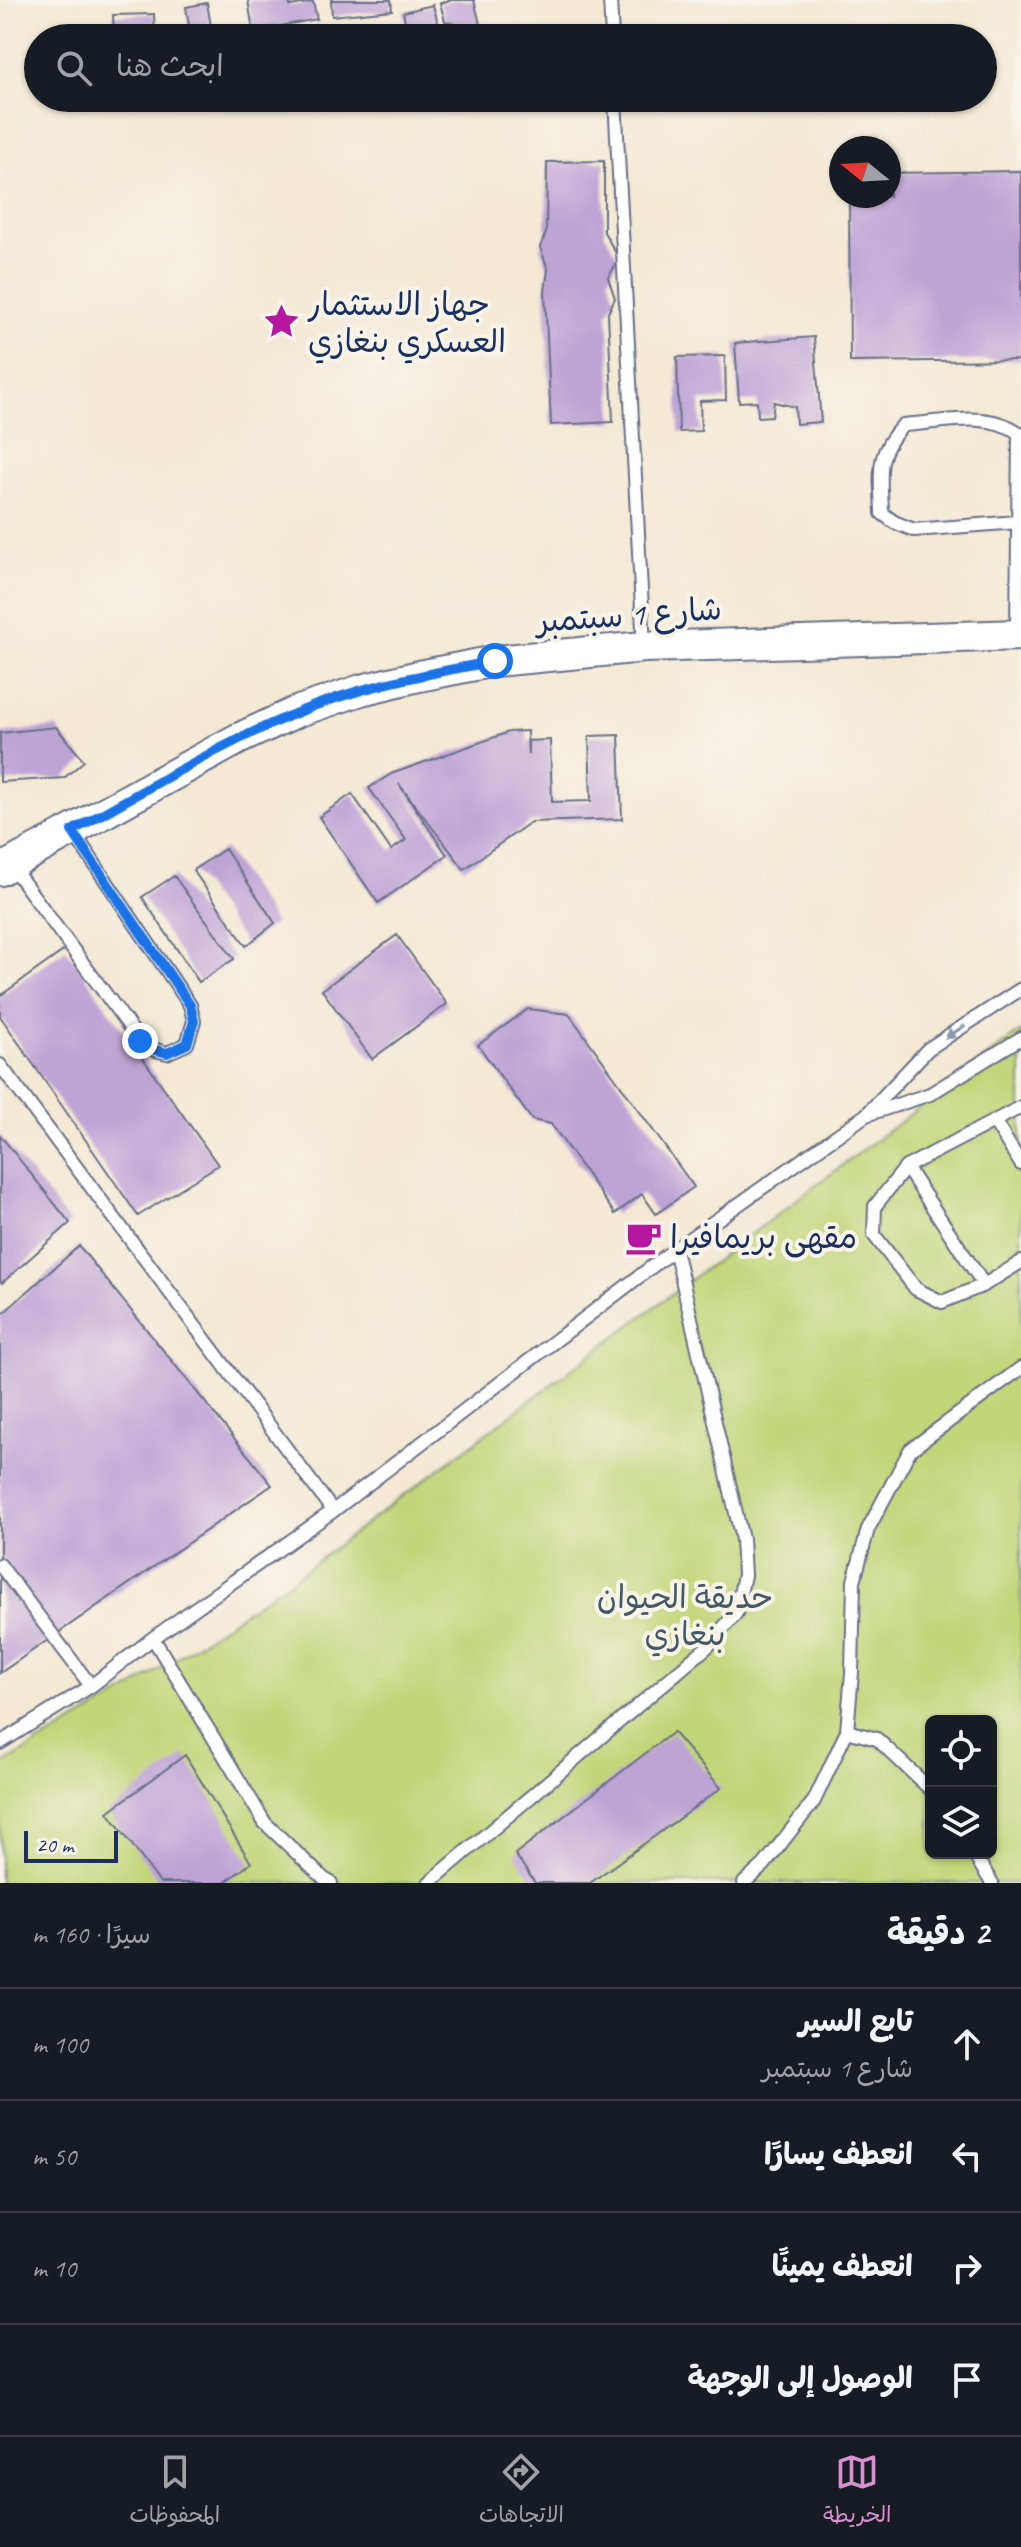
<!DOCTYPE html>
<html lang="ar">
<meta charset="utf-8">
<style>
body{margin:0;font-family:Caveat,"Playpen Sans Arabic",sans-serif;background:#242831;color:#f1f3f6;direction:rtl}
.controls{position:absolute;right:24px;bottom:24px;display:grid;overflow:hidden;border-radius:12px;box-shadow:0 2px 6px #0004}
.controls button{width:72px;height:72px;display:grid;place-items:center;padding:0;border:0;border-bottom:2px solid #363941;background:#171b24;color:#f1f3f6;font:40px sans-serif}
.compass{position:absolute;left:829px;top:136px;width:72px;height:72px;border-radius:50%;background:#171b24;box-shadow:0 2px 6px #0004;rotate:288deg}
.scale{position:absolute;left:24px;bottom:20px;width:94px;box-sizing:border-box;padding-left:8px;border:4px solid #1b2f5e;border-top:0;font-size:22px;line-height:28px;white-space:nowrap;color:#1b2f5e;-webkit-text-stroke:6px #f7f3e8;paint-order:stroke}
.stop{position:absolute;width:24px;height:24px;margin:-18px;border:6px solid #1a73e8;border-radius:50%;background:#fff}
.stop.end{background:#1a73e8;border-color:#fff;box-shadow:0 2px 8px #0008}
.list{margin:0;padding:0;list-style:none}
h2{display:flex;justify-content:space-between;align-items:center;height:104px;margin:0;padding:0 32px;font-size:34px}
h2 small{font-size:26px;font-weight:400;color:#9ea1a6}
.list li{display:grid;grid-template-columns:52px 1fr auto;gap:24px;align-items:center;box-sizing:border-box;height:112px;padding:0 32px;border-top:2px solid #363941}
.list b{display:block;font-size:30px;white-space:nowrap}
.list p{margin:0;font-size:26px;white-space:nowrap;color:#9ea1a6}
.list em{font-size:26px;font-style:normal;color:#9ea1a6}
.icon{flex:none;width:44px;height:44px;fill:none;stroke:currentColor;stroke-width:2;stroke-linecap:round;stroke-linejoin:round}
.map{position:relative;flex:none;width:1021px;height:1883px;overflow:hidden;direction:ltr}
.search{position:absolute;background:#171b24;box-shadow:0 2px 6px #0004;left:24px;right:24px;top:24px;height:88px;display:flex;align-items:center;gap:20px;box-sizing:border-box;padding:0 28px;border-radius:44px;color:#9ea1a6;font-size:30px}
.sheet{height:552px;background:#171b24}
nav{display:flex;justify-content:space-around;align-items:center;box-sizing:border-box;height:112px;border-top:2px solid #363941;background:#171b24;font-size:22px;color:#9ea1a6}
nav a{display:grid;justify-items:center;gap:4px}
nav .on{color:#d690ce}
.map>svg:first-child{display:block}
.green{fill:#c2d679;stroke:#6e826c;stroke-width:2;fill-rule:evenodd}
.building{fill:#bea3d5}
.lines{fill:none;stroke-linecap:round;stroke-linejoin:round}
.service-casing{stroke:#677087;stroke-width:16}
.tertiary-casing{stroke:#677087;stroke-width:34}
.service{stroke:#fff;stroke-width:12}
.tertiary{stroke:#fff;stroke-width:30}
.oneway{fill:#8d97ae}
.route{stroke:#1a73e8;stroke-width:10}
.labels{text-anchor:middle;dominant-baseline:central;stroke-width:8;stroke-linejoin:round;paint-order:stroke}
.poi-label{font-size:32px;fill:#1b2f5e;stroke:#f7f3e8;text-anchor:start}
.street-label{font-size:32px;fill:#1b2f5e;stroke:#f7f3e8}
.park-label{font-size:32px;fill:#455965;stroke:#f7f3e8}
</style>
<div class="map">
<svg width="1021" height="1883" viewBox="0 0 1021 1883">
<rect width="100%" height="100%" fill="#f7f3e8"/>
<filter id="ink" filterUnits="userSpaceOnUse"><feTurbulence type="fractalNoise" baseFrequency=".0125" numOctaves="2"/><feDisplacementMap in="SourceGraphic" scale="16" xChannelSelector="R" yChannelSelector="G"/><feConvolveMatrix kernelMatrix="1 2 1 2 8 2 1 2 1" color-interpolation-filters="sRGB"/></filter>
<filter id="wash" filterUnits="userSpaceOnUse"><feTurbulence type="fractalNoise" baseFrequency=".006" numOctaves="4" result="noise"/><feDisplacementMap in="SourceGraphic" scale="32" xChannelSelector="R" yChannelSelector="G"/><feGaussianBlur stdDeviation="1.8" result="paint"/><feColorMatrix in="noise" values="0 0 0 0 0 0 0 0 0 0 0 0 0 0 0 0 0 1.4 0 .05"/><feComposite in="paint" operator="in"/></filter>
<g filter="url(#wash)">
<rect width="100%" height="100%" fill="#f3e9d4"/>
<path class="green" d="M1021,1031V1883H0V1766L132,1688L293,1579ZM931,1721H991V1853H931Z"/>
<g id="blocks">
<path class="building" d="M248,0H289L290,6L313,2L317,19L253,31Z
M331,0H391L392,10L332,16Z
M451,0H474L482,32L445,21L440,3Z
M207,3L213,38H191L186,7Z
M433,5L439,27L471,32V38H391V36L408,35L403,12Z
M154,14L155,38H114L113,15Z
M604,161V232L619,259L608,278L615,298L608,313L613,422L551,425L545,292L548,269L540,247L546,233L547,162Z
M1021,171V360L850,362L849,196H889V173Z
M814,337L821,422L796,424L795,407L774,402L772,416L758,417L757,401L739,402L735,343Z
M725,356L726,400L700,401L701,431L679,432L677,357Z
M56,727L84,761L64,778L0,782V733Z
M527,731L528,755V741L550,740L552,802L591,801L589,736L619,735L622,819L531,822L464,869L399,784L447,855L378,903L319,817L352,794L391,850L406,840L369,788L391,774L509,732Z
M225,849L275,923L246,946L193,870Z
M174,876L234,959L199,982L142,897Z
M397,935L447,1004L372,1059L322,990Z
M66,949L218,1165L138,1216L0,1016V996Z
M528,1009L569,1014L694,1187L656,1214L642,1194L615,1214L551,1124L532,1120L478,1045Z
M0,1135L70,1223L2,1283L0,1280Z
M79,1246L272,1485L0,1673V1316Z
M673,1732L721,1788L590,1883H535L515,1854Z
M185,1755L251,1863L224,1883H160L108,1812Z"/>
</g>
</g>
<g filter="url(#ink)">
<use href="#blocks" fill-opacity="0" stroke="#677087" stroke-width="2"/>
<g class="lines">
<defs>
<path id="service" d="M610,0L612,38
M615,98L644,647
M1017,633L1019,433C988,410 940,423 903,425C874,456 881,474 882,513L894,522L914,530L1018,522
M10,864L140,1041L152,1049L167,1053L187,1044L194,1021L190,1005L73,832
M0,1065L333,1511
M1021,1107L906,1167L875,1206L874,1235L916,1289L942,1302L984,1285L1021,1262
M869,1114L930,1094L1021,1038
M994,1121L1021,1164
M906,1167L984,1285
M0,1565L91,1686
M153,1638L265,1823L324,1879L331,1883
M847,1731L877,1739L931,1790
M0,1743L91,1686L153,1638L333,1511L675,1249L866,1115L928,1049L1021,989
M973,1853L992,1883
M429,1883L707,1647L736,1613L744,1575L742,1539L675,1249
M744,1883L764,1865L814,1801L847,1731L852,1673L854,1581L868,1529L910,1450L1021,1368"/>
<path id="tertiary" d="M0,870L238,739L296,712L361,690L419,676L495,661L644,647L1021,635"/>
</defs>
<use href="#service" class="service-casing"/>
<use href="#tertiary" class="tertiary-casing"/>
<use href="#service" class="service"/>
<use href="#tertiary" class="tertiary"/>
</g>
<defs><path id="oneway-solid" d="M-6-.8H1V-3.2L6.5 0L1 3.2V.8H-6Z" transform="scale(2)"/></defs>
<use class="oneway" href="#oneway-solid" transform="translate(955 1032) rotate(147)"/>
</g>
<g class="lines" filter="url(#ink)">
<path class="route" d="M140,1041L152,1049L167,1053L187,1044L194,1021L190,1005L72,831C145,790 217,746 294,714C358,686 427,674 495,661"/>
</g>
<defs>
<symbol id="sight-bare" viewBox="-9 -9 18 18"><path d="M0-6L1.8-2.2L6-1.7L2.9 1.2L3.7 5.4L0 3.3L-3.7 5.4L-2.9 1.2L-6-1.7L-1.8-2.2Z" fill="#b5179e" stroke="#f7f3e8" stroke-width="2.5" paint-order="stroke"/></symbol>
<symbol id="cafe-bare" viewBox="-9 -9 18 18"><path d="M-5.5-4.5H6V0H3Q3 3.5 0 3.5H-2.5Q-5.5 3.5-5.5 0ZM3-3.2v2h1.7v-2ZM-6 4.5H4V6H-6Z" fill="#b5179e" stroke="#f7f3e8" stroke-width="2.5" paint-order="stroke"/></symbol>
</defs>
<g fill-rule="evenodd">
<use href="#sight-bare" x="256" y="296" width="51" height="51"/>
<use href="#cafe-bare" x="618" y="1212" width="51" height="51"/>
</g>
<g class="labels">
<g class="poi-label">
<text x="308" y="304">جهاز الاستثمار<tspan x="308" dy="37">العسكري بنغازي</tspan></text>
<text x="670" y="1237">مقهى بريمافيرا</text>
</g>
<g class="street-label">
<text transform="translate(629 615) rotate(-4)">شارع 1 سبتمبر</text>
</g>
<g class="park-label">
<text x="685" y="1597">حديقة الحيوان<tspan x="685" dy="37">بنغازي</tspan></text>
</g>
</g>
</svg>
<div class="controls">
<button><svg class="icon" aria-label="locate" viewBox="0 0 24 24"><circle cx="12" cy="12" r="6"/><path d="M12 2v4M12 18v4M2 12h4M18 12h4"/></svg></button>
<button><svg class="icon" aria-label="layers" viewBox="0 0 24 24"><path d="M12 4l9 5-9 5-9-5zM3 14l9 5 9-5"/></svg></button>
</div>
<svg class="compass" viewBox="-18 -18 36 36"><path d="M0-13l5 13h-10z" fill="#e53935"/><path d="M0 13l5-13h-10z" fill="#9ea1a6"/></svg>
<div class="scale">20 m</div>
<div class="stop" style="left:495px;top:661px"></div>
<div class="stop end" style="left:140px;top:1041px"></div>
<div class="search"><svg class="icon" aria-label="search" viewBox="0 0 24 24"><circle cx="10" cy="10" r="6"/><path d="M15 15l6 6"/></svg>ابحث هنا</div>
</div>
<section class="sheet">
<h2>2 دقيقة<small>سيرًا · 160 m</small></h2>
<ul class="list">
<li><svg class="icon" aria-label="ahead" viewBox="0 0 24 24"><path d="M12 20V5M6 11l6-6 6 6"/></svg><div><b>تابع السير</b><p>شارع 1 سبتمبر</p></div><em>100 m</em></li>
<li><svg class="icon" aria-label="left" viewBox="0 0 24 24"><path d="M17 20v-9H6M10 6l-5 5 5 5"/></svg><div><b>انعطف يسارًا</b></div><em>50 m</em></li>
<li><svg class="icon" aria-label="right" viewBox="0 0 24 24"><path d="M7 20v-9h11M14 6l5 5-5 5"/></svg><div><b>انعطف يمينًا</b></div><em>10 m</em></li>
<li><svg class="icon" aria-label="arrive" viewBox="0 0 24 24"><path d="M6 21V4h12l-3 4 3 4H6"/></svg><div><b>الوصول إلى الوجهة</b></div></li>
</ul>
</section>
<nav>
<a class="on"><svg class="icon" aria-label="map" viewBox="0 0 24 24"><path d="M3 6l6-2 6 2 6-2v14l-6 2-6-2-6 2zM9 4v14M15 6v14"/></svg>الخريطة</a>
<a><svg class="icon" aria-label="directions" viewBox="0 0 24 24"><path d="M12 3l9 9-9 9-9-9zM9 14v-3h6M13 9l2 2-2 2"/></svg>الاتجاهات</a>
<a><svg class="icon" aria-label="saved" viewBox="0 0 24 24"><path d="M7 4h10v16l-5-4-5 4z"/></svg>المحفوظات</a>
</nav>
